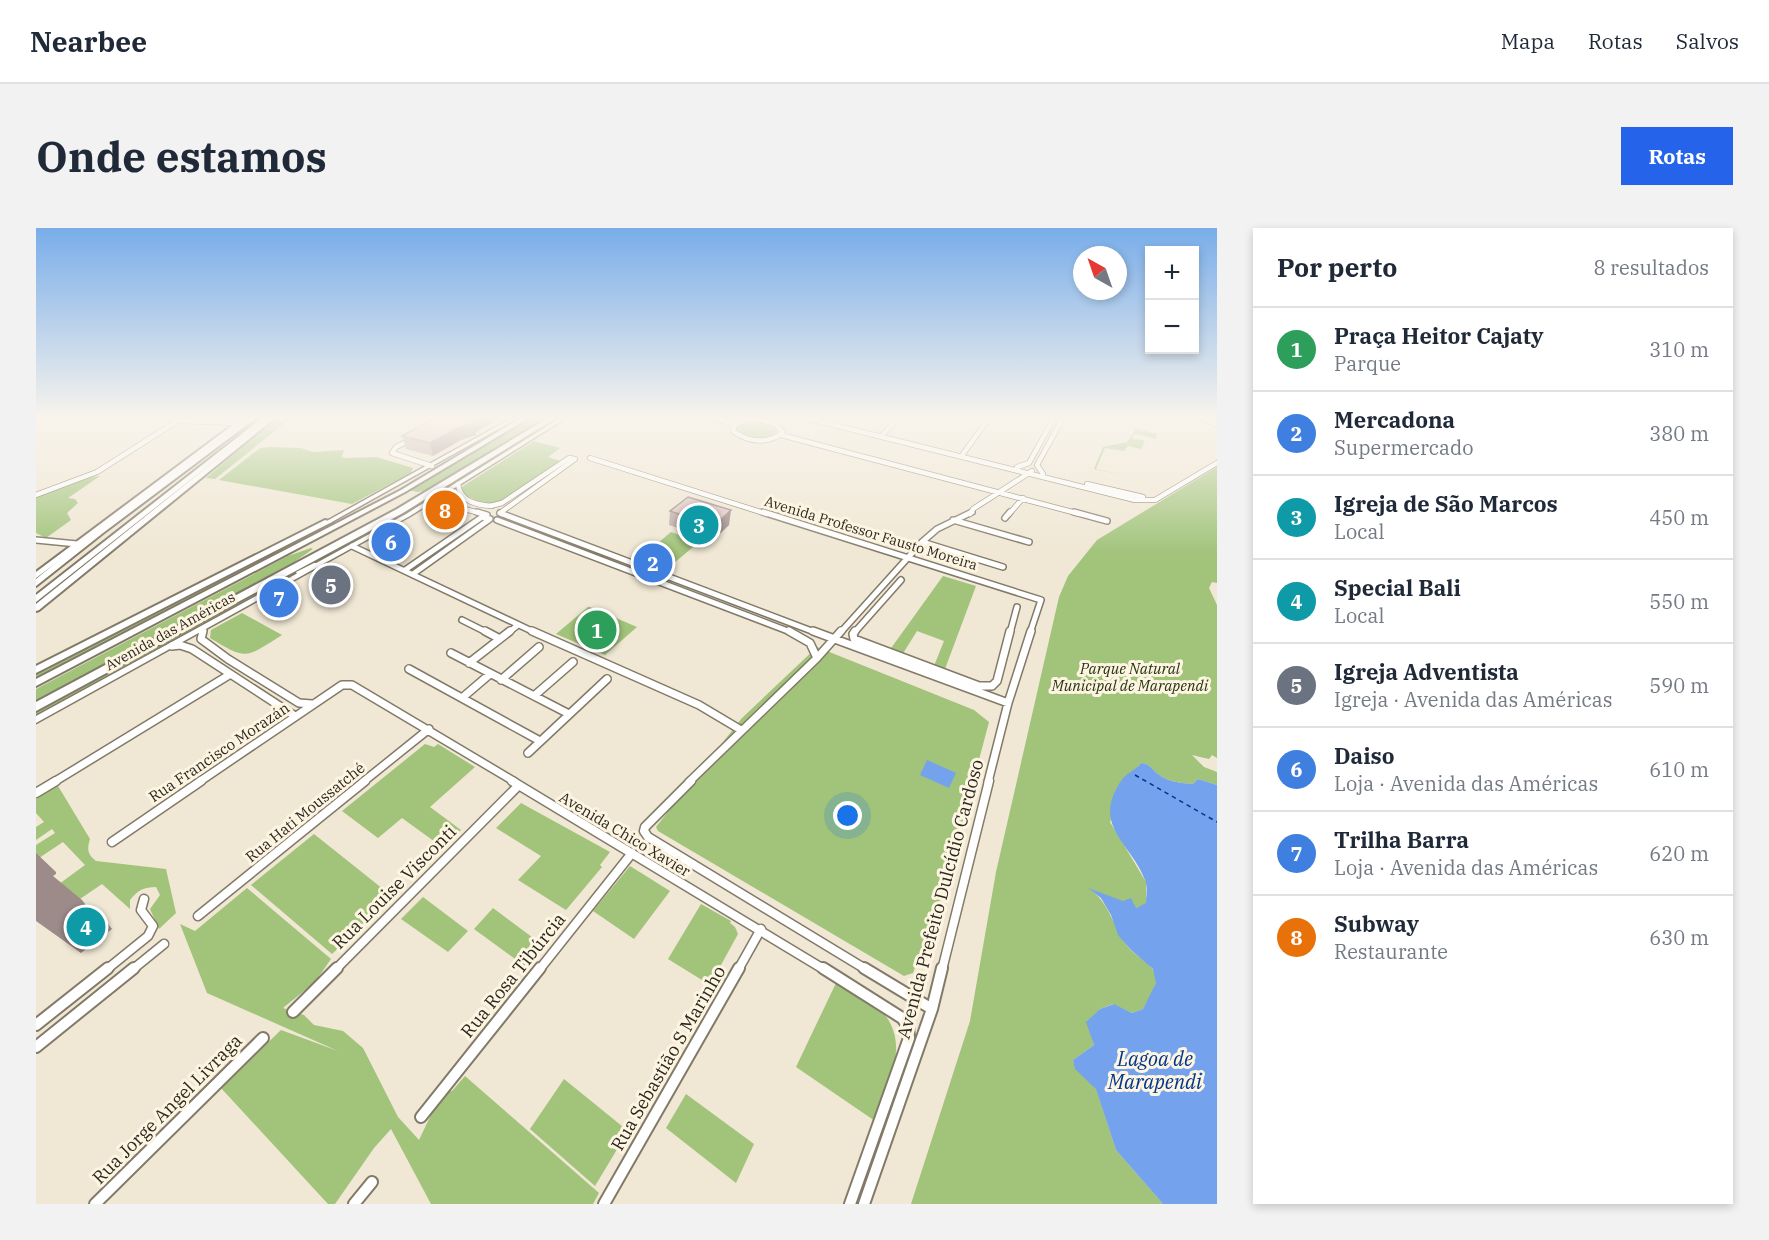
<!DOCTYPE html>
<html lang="pt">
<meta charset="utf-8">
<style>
body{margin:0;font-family:"IBM Plex Serif",serif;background:#f2f2f3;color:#1f2937}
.controls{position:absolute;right:18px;top:18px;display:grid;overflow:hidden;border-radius:0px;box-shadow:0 3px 9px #0003}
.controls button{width:54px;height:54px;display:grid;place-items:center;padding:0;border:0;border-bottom:2px solid #e0e1e3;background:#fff;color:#1f2937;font:30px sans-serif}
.compass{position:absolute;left:1037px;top:18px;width:54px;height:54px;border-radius:50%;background:#fff;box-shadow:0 3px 9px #0003;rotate:320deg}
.you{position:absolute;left:812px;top:588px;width:21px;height:21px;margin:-15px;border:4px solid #fff;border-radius:50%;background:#1a73e8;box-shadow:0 0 0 9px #1a73e833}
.badge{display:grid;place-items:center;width:39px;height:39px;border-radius:50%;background:#2563eb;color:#fff;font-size:20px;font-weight:700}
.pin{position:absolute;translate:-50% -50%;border:3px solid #fff;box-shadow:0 2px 6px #0006}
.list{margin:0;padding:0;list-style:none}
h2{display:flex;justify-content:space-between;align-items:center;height:78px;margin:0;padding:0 24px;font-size:26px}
h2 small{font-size:20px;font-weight:400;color:#747a83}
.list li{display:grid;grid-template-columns:39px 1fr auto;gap:18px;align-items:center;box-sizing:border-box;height:84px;padding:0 24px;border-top:2px solid #e0e1e3}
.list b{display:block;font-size:22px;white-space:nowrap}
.list p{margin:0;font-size:20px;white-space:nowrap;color:#747a83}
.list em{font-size:20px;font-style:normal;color:#747a83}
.map{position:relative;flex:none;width:1181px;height:976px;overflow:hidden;border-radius:0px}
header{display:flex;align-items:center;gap:36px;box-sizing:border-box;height:84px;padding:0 30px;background:#fff;border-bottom:2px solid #e0e1e3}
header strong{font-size:28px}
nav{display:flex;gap:33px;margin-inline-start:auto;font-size:21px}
.intro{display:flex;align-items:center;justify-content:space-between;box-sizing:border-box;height:144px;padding:0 36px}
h1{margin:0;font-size:42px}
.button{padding:15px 27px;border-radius:0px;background:#2563eb;color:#fff;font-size:21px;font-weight:700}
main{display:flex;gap:36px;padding:0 36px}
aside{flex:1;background:#fff;border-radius:0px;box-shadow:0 3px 9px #0003}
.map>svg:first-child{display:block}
.green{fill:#a1c37a}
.water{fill:#74a2ec}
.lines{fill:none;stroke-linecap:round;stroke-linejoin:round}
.ferry{stroke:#00368a;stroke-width:1.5;stroke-dasharray:4.5 4;stroke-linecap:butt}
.minor-far4-casing{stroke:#827a68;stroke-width:6}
.minor-far3-casing{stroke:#827a68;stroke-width:8}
.minor-far2-casing{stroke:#827a68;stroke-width:10}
.minor-far1-casing{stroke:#827a68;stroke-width:11}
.minor-casing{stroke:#827a68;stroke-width:14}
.secondary-casing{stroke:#827a68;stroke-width:3}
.primary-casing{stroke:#827a68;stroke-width:4}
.trunk-casing{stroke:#827a68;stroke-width:4}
.minor-far4{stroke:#fff;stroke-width:4.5}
.minor-far3{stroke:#fff;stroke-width:5}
.minor-far2{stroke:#fff;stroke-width:7}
.minor-far1{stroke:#fff;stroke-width:8}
.minor{stroke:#fff;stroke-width:10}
.secondary{fill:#fff;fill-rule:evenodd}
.primary{fill:#fff;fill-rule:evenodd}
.trunk{fill:#fff;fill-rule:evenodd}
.wall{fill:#c1aba9}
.shaded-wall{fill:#9d8b8a}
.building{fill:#e0c7c5;stroke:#9d8b8a;stroke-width:1.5}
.labels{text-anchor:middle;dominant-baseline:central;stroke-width:6;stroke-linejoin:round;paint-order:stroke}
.far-street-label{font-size:14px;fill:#2b2820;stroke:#fdf5e1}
.park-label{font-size:15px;font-style:italic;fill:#263512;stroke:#fdf5e1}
.street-label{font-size:15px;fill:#2b2820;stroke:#fdf5e1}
.near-street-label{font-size:18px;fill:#2b2820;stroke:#fdf5e1}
.near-water-label{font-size:20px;font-style:italic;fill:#00368a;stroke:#fdf5e1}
</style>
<header>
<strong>Nearbee</strong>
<nav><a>Mapa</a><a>Rotas</a><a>Salvos</a></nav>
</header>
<div class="intro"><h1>Onde estamos</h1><a class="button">Rotas</a></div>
<main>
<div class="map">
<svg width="1181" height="976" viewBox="0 0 1181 976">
<rect width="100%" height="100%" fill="#f0e7d4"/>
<path class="green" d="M497,190H509L388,263L381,264L373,262Z
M254,191L179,251L170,250L238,192Z
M713,193L737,197L741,203C732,215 713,209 701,204L700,198Z
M1098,200L1121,206L1120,210L1122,211L1098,206L1096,211L1109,212L1105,221L1092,218L1093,216L1088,223L1069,220L1060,241L1099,250L1058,241L1067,219L1091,214L1098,204Z
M498,213L524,220L512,229L524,233L463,274L447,276L427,266L424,260Z
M234,219L265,220L277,224L308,222L306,229L309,230L340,229L377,240L375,245L316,276L183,252L224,220Z
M1181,239V355L1176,354L1173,360L1181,377V530L1176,527L1173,531L1156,527L1168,539L1181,544V557L1162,551L1157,556C1146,555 1132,554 1122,546C1115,541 1115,536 1105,535L1098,543L1074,594L1110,654V676L1100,680L1055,662C1075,677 1077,701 1093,720C1102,731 1123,738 1120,755C1119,763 1111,774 1107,781L1096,785L1077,776L1064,781L1051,794L1058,817L1037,832L1040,841L1060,860L1080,922L1127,976H875L934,793L960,644L1023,369L1032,348L1061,312Z
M64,248L32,270L39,271L42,275L31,285L35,292L10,310L0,305V269L53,249Z
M635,304L663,314L638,335L609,326Z
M256,316L0,451V444Z
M275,320L277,321L248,341L0,474V461L252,328Z
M907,348L940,358L909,441L898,438L908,413L881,403L866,427L853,423Z
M247,352L240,357L0,488V482Z
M552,379H554L601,399L569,427L520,406Z
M206,385L246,407C209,430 212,433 174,410L175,402Z
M781,419L938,482L953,494L910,656L877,745L868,748L622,603L620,599L706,490Z
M389,516L398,519L402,516L439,539L394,579L425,602L406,619L366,590L342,610L306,583Z
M22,558L54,611C51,621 51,626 60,633L130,641L140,685L123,701L114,681L124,667L120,659C108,659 102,662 94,672V681L66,656L16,690L23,656L49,637L27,614L0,632V617L19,605L16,601L0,612V599L8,594L0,585V571Z
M485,575L574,624L564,637L566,639L530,682L482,652L505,628L460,600Z
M278,606L357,669L296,726L215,657Z
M594,638L634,663L598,711L557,683Z
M211,660L295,731L279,754L247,780L268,787L278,797L307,803L327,820L362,889L383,912L403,870L410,862L416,863L429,848L563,965L557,976H395L355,901L338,920L299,976H292L185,860L245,802L302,823L171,765L144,696L159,703Z
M387,669L432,703L412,724L365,691Z
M665,676L695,693L694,695L699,699L702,706L674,757L632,731Z
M457,680L508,718L490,739L438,701Z
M800,755C812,762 827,768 838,776C879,809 853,854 839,893L760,839Z
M528,851L592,903L559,958L494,901Z
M650,866L718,916L700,955L630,900Z"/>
<path class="water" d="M891,532L920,545L913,560L884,547Z
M1105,535C1115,536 1115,541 1122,546C1132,554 1145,555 1157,556L1162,551L1181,557V976H1127L1080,922L1060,861L1039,841L1037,832L1058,817L1050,794L1064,781L1078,776L1096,785L1107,781L1120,755L1117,741L1095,722L1082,707L1075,687L1065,670L1052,660L1087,673L1095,670L1100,680L1110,675C1110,669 1112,659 1109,652C1095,615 1055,598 1085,553C1091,544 1099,543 1105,535Z"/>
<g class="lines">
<path class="ferry" d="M1099,547L1181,594"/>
<defs>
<path id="minor-far4" d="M676,190L699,196
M770,190L1099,272H1119L1181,235
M1166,190L1181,197
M716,191L738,195L747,204C732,217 712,214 697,203L699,196Z
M143,193L203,195
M847,206L863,190
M745,207L1044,286
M376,211L360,219L356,225L396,238
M927,226L953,190
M554,230L731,286
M981,239L993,235L1018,190
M1007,246L1001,237L1027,190
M422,256C424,274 441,277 456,278
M1051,256L1107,269
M0,267L61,244L146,190
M396,272L447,286
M454,278L466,275L533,230L539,231L464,285
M464,285L466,286
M934,286L937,281L996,243
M973,286L987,270"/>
<path id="minor-far3" d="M441,284L451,287
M727,284L1005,372L994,405
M1038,284L1071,293
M464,285L781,405
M969,290L974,284
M461,292L757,405
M917,292L993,314
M0,312L41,316
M886,314L967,339
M316,318L500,405
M369,342L446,289L454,291L377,346
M426,392L452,405
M166,405L167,401
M472,405L482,397
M804,405L886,314L901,301L936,284
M818,405L865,352
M974,405L981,379"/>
<path id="minor-far2" d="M167,403L165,411L192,431L263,475L276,476
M449,403L464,411
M496,403L663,477L705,502
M753,403L774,415L781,430
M777,403L972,475
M819,403L817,406L818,411L943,458H956L961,453L974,403
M136,418L144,417L156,421L259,488
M415,425L533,486
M433,435L474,403
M373,441L504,513
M465,452L503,419
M498,468L537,434
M426,470L454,446
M492,525L571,451
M18,554L193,447
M163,554L306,457H316L479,554
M327,554L393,501
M653,554L781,430L805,403
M952,554L972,475L995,403"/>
<path id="minor-far1" d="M476,553L789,742
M655,553L609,599L608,603L612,609L831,742
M0,565L20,553
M76,614L165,553
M162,688L329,553
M70,742L112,708L117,698L105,682L108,671
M96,742L128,716
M299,742L482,558
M503,742L596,625
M702,742L725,701
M906,742L953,553"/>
<path id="minor" d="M787,740L866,790L872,798L873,810L814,976
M828,740L896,781
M257,784L301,740
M0,797L72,740
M0,819L98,740
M385,889L504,740
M59,976L227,810
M318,976L336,954
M568,976L703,740
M828,976L896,781L906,740"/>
<path id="secondary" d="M476,190H482L294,295L289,294Z
M524,190H530L374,288L0,495V488L370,286Z"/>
<path id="primary" d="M206,190H213L0,350V344Z
M232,190H239L3,382L0,383V376Z
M289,292L296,294L0,445V438Z"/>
<path id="trunk" d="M213,190H220L67,305L0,358V351L61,301Z
M226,190H233L0,374V367Z
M485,190H493L369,264L0,458V451L365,262Z
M512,190H520L367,285L0,483V474L361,281Z
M278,335H284L285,337L267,346H261L260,344Z"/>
</defs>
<use href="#minor-far4" class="minor-far4-casing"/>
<use href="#minor-far3" class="minor-far3-casing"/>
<use href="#minor-far2" class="minor-far2-casing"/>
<use href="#minor-far1" class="minor-far1-casing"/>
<use href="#minor" class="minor-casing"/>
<use href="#secondary" class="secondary-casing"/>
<use href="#primary" class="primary-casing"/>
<use href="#trunk" class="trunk-casing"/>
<use href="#minor-far4" class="minor-far4"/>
<use href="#minor-far3" class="minor-far3"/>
<use href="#minor-far2" class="minor-far2"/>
<use href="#minor-far1" class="minor-far1"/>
<use href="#minor" class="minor"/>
<use href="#secondary" class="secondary"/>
<use href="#primary" class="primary"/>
<use href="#trunk" class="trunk"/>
</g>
<path class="wall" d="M461,192L440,204V207L425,212L397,228L370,221L366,208Z
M634,283L693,297L677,312L633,297Z"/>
<path class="shaded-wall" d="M440,190H461V192L440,204V207L425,212L397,228L394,215Z
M695,282L693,297L677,312L678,298Z
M0,625L20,644V646L17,648L46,672L53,681L72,696L76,701L45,725L0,693Z"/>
<path class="building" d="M399,190H440L437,192L438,195L422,200L394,215L366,208Z
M652,269L695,282L678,298L634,283Z"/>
<linearGradient id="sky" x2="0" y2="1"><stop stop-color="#79adea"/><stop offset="0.58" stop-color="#f8f4ec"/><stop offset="1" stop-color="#f8f4ec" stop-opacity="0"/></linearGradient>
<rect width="1181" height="327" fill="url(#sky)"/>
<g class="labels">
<g class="far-street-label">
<text transform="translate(835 305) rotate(17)">Avenida Professor Fausto Moreira</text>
<text transform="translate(134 403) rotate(-29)">Avenida das Américas</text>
</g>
<g class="park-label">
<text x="1094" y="440">Parque Natural<tspan x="1094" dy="17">Municipal de Marapendi</tspan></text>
</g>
<g class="street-label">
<text transform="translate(183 524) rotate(-34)">Rua Francisco Morazán</text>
<text transform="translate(269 584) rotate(-39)">Rua Hati Moussatché</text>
<text transform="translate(589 606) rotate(31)">Avenida Chico Xavier</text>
</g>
<g class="near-street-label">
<text transform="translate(358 659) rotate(-45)">Rua Louise Visconti</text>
<text transform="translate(904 671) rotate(-75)">Avenida Prefeito Dulcídio Cardoso</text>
<text transform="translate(477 747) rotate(-51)">Rua Rosa Tibúrcia</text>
<text transform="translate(632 830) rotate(-60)">Rua Sebastião S Marinho</text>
<text transform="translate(131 881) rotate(-45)">Rua Jorge Angel Livraga</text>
</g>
<g class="near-water-label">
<text x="1119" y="830">Lagoa de<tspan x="1119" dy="23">Marapendi</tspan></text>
</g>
</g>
</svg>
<div class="controls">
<button>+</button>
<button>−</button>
</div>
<svg class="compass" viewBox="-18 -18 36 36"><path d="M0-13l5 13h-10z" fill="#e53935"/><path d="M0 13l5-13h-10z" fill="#747a83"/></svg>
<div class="you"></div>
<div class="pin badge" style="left:561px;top:402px;background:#2e9e5b">1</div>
<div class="pin badge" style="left:617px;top:335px;background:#3f7fe0">2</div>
<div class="pin badge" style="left:663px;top:297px;background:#0f9aa8">3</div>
<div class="pin badge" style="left:50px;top:699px;background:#0f9aa8">4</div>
<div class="pin badge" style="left:295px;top:357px;background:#6b7280">5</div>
<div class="pin badge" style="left:355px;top:314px;background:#3f7fe0">6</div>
<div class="pin badge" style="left:243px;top:370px;background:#3f7fe0">7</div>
<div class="pin badge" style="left:409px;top:282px;background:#e8710a">8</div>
</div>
<aside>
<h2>Por perto<small>8 resultados</small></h2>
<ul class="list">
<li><span class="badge" style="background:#2e9e5b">1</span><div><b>Praça Heitor Cajaty</b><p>Parque</p></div><em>310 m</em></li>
<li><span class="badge" style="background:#3f7fe0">2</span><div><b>Mercadona</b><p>Supermercado</p></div><em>380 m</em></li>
<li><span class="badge" style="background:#0f9aa8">3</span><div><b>Igreja de São Marcos</b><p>Local</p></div><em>450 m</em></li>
<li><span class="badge" style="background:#0f9aa8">4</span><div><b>Special Bali</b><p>Local</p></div><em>550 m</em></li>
<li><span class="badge" style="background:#6b7280">5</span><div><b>Igreja Adventista</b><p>Igreja · Avenida das Américas</p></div><em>590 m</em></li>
<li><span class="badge" style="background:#3f7fe0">6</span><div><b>Daiso</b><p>Loja · Avenida das Américas</p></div><em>610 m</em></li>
<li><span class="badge" style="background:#3f7fe0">7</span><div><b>Trilha Barra</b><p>Loja · Avenida das Américas</p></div><em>620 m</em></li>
<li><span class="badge" style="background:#e8710a">8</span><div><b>Subway</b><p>Restaurante</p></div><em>630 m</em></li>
</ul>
</aside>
</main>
